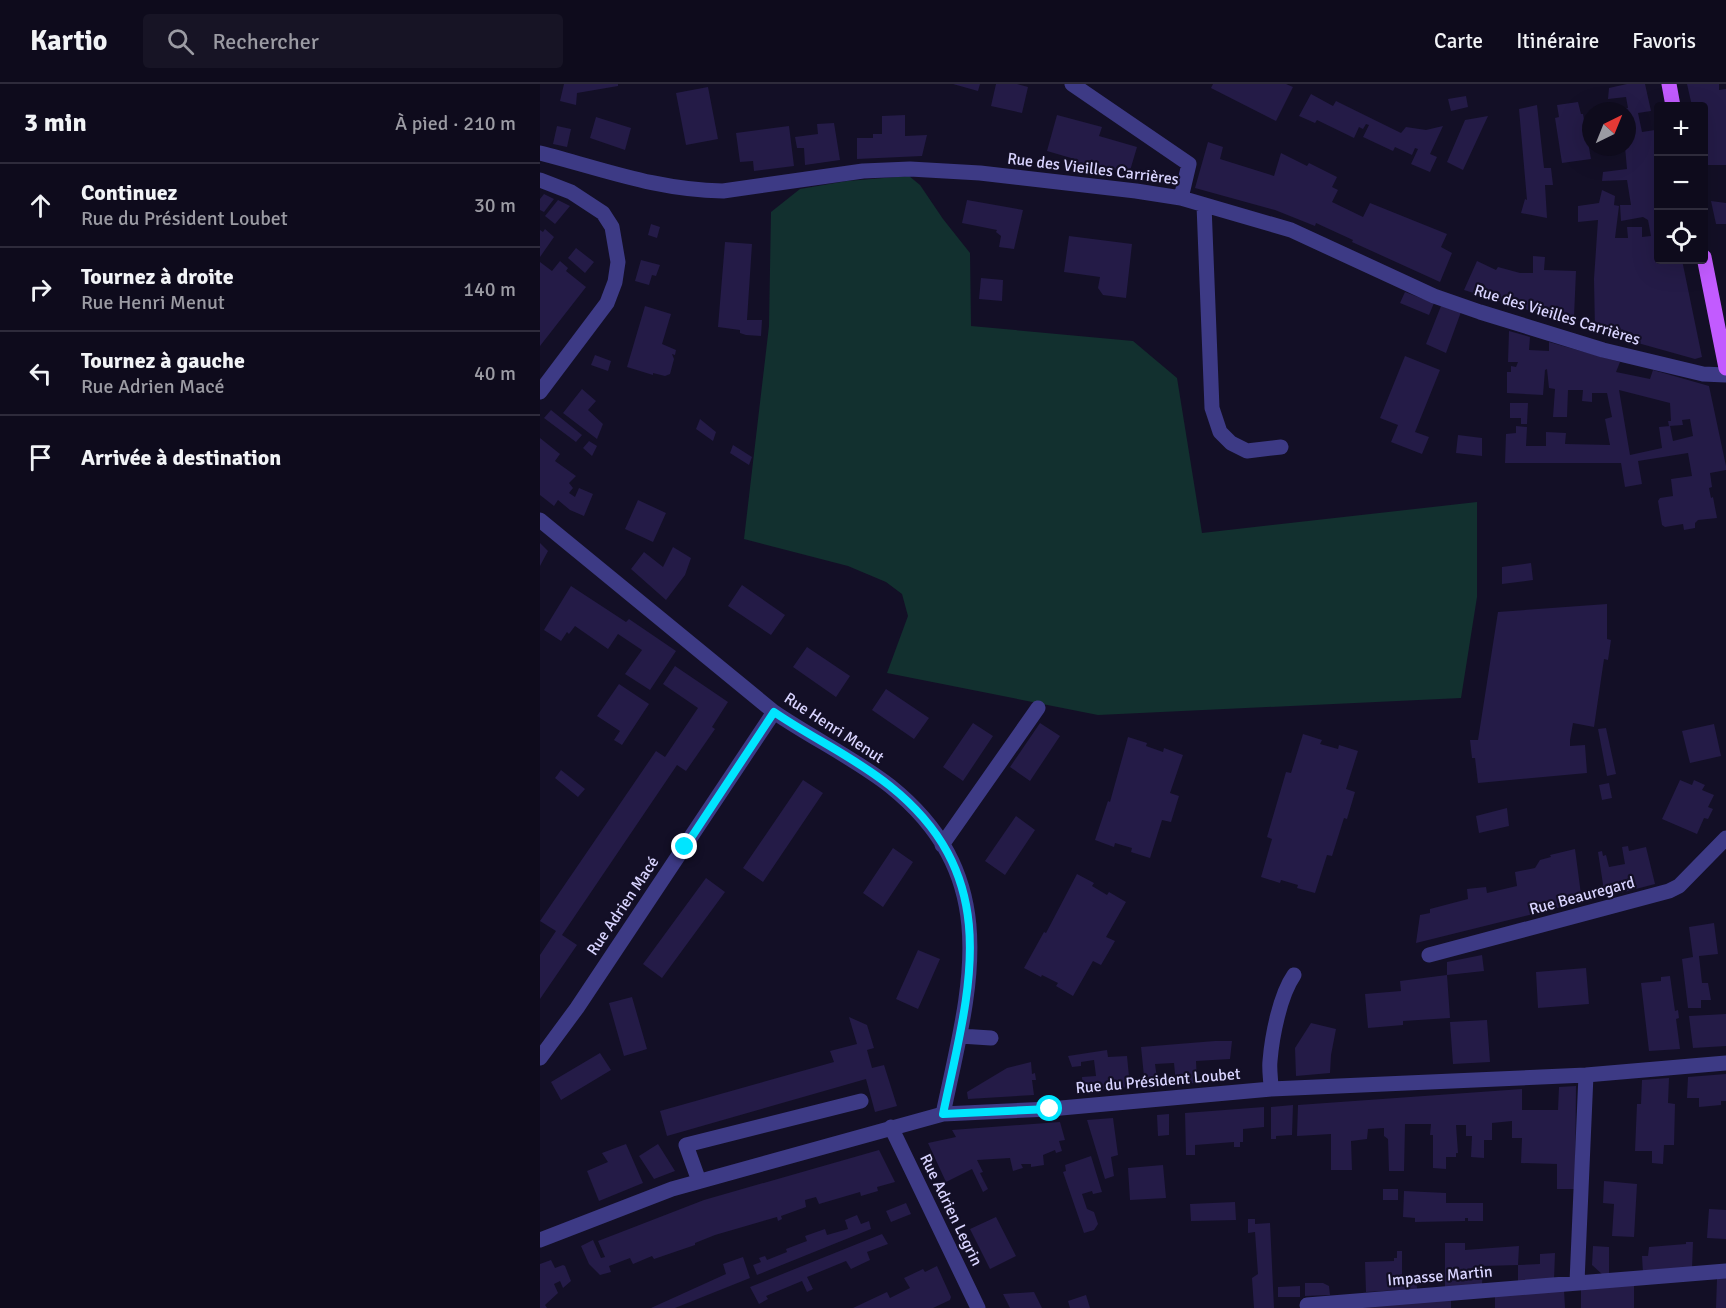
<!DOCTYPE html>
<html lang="fr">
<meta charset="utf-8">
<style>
body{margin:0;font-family:Signika,sans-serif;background:#171425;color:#f1f3f6}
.controls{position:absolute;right:18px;top:18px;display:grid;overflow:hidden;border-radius:6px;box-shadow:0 6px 24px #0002}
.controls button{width:54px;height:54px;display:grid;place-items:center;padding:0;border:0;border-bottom:2px solid #2e2b3b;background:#0e0b1c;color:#f1f3f6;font:30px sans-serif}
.compass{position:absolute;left:1042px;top:18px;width:54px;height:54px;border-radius:50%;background:#0e0b1c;box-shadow:0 6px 24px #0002;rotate:43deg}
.stop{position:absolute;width:18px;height:18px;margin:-14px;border:4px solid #00e5ff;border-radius:50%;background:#fff}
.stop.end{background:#00e5ff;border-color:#fff;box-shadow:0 2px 6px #0008}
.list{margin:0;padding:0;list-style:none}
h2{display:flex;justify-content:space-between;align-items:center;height:78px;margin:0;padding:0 24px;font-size:26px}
h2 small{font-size:20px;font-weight:400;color:#9b9ba3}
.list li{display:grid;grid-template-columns:39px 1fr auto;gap:18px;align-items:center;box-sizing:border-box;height:84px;padding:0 24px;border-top:2px solid #2e2b3b}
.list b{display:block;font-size:22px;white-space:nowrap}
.list p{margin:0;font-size:20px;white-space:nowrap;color:#9b9ba3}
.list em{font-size:20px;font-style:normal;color:#9b9ba3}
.icon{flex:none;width:33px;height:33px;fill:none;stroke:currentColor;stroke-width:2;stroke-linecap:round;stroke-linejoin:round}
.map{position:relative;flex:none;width:1186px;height:1224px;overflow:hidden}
header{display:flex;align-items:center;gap:36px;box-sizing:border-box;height:84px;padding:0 30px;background:#0e0b1c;border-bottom:2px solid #2e2b3b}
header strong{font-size:28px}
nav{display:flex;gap:33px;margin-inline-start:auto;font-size:21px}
.search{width:420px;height:54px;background:#171425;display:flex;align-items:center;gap:15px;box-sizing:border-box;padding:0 21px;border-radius:6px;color:#9b9ba3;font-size:22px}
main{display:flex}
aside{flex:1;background:#0e0b1c}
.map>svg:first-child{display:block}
.green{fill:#12302f}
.building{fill:#241b47;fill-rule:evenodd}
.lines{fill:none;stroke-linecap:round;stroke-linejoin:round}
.minor{stroke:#3d3a85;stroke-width:15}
.major{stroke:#c25bff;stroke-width:15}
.route{stroke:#00e5ff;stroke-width:8}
.labels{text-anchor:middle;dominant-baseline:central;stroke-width:4.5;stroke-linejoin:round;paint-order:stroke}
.street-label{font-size:16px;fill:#d9d4ff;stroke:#130f26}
</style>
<header>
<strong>Kartio</strong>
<div class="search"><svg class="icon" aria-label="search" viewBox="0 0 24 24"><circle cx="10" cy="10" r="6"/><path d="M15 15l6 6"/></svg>Rechercher</div>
<nav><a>Carte</a><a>Itinéraire</a><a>Favoris</a></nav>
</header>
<main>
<aside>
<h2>3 min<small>À pied · 210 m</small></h2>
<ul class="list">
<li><svg class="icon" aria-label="ahead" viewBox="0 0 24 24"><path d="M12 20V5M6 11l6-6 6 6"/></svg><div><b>Continuez</b><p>Rue du Président Loubet</p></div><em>30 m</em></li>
<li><svg class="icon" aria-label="right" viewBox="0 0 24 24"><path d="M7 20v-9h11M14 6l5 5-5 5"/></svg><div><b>Tournez à droite</b><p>Rue Henri Menut</p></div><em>140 m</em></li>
<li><svg class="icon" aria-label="left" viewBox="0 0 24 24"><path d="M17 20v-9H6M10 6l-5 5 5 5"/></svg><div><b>Tournez à gauche</b><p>Rue Adrien Macé</p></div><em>40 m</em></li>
<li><svg class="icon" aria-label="arrive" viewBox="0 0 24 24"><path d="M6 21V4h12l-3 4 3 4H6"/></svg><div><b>Arrivée à destination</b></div></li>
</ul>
</aside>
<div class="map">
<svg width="1186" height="1224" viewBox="0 0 1186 1224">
<rect width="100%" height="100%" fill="#130f26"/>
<path class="green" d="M369,92L380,101L403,135L430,169L431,242L593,257L637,294L662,449L937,418V513L921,614L558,631L347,589L368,532L362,510L346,498L308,482L204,455L229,242L231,128L260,105L307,97Z"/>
<path class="building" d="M24,0H78V2L37,9L36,21L20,17Z
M413,0H440L438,7Z
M456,0H477L488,3L482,29L451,22Z
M673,0H746L753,3L736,37L671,4Z
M1087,0H1105L1111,27L1098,29L1102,48L1115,46L1118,63V176H1142L1162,273L1155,275L1055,247L1054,195L1058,136L1038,138V122L1059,119L1062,106L1075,112L1074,121L1079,122L1075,154H1088L1087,143H1102V153L1111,152L1108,136L1103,133L1081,137L1080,121H1091L1087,96L1062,97L1063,88L1087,85L1085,63H1087V27L1081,26L1088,24L1086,13L1068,15L1069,4Z
M1147,0H1179V6L1186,5V81H1164V71L1167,70V56L1164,55L1165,23L1152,22Z
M168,3L178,55L146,61L136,9Z
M771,10L793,22L796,17L861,49L866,43L886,46L903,42L890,70L897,73L890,88L871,80L878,65L875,64L872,71L855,63L853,67L823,53L829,41L826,40L823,45L819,43L814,54L777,36L775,39L759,32Z
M926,12L928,23L911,27L908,15Z
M1038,18L1041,30H1043L1051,75L1022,79L1015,34L1019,33L1017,21Z
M997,21L1004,84H1011L1013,101H1005L1007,134L981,129L985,115L987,116L979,25Z
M365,31V52L387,51L382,72L317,75V54H333V50H342V32Z
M517,31L562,43L559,52L597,63L589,90L555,81L553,85L537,80L538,76L507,67Z
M948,32L923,86L907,78L925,36Z
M56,33L91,44L85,66L50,54Z
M294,39L300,76L265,81L264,64H257L255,53L278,50L277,40Z
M17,42L31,45L27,63L13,60Z
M249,42L254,82L214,87L213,77L200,78L196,49Z
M668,58L683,63L680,75L734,92L741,69L767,82L769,79L797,93L792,103L798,106L792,118L823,133L830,119L907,150L901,163L912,169L900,198L812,158L813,156L776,139L775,142L735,126L655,104Z
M4,110L14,115L4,128L0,126V115Z
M18,116L30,122L15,140L5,132Z
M427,116L483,126L474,165L459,163L461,152L456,148L457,146L422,139Z
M1171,117L1186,119V140H1176Z
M111,140L120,143L117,154L108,151Z
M5,145L14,153L0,173V146L3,148Z
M529,152L592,160L586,214L563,211L558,204L560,193L524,188Z
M185,158L212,160L207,236H222L221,252L206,251L200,249V246L178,243Z
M36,164L54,178L45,189L28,174Z
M993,172L1005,173L1004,186L1036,187L1034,233L1001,230L924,206L937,177L956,186L958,183L980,189H993Z
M101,176L120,181L116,192L112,191L109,201L95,197Z
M20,177L28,184L26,187L46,203L0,262V178L12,187Z
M441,194L463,196L462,217L439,215Z
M865,208L894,219L889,231L860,219Z
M105,222L131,230L122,260L136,266L135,271L132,270L134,275L130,290L125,292L113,289V291L87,283Z
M901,222L921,228L906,269L886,260Z
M969,247L990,253L989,266L1009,267V258L1080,278L1076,288L1110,295L1113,286L1169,302L1186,382V386L1170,389L1172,403L1169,404L1171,414L1173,413L1177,434L1158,436L1155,439V444L1144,446L1143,440L1125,443L1122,441L1118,417L1120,414L1133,412L1131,395L1152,392L1148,369L1098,377L1102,400L1085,403L1081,379H965L966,350L976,349V342L987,343L986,362H1006V348L1026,349L1025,360L1070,361L1065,335L1072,333L1067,309H1052V318L1042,317L1043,306H1028L1027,333H1013L1015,305L1009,304L1007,285L1005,286L1003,311L967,309V288H971V282L976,283L978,278H968ZM1079,306L1130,319L1131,337H1128L1129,342L1143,341L1142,336L1150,335L1153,352L1133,357L1130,342L1119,343L1122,364L1090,371Z
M55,271L71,277L68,287L51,281Z
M865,272L900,286L875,348L889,353L882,370L851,358L858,341L840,334Z
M42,305L56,317L48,326L63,340L57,355L23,329Z
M970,319H988L987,340H981V334H970Z
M11,326L42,351L36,358L4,334Z
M160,335L176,348L173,357L156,345Z
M918,351L942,354V372L916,369Z
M0,354L20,370L15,377L36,392L29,399L33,404L29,409L35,413L39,404L53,410L44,432L30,426L18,416L14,422L0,411Z
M49,357L57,362L52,372L43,364Z
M193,361L212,373L209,381L190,369Z
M98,416L126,429L113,458L85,445Z
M0,459L8,467L0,482Z
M133,463L151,474L145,491L126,516L91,485L104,468L123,483Z
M991,479L993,496L962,500V483Z
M202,501L245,531L231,551L188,522Z
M31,502L86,538L89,535L136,567L110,606L85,590L102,566L78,550L68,565L35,542L29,550L27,548L21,557L4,546Z
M1067,520V555L1071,556L1068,576L1064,575L1054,643L1033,639L1030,656V662L1045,661L1047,689L938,699L935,674H932L930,656H938L958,528Z
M267,563L310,592L296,613L253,583Z
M135,582L188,618L172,643L175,645L146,687L137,681L22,851L37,861L0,915V871L16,847L0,837L116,667L125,673L158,624L123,600Z
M79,600L109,620L82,661L74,656L80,647L57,632Z
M346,605L389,634L374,655L332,626Z
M433,639L453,652L423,697L403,683Z
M500,639L520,652L490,697L470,683Z
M1174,640L1181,672L1150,679L1142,647Z
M1066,644L1076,690L1067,692L1058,645Z
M763,650L782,656L780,660L798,665L799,661L818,667L806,705L815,708L807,735L804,734L792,772L787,771L775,809L757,804L758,801L741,796L740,799L721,793L732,755L727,753L746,688L751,689Z
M588,653L607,659L606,662L623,668L624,664L643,671L630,709L639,712L631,738L622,736L610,774L591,768L592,764L575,759L574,763L555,756L568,717L570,718Z
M21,686L45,705L38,713L15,694Z
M263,696L283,709L223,798L203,784Z
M1140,696L1152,701L1154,696L1165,701L1162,706L1174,711L1168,723L1173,725L1168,735L1164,734L1157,750L1122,735Z
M1069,699L1072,714L1062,716L1059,701Z
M967,724L969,742L939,749L936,732Z
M476,732L495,746L465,791L445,777Z
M1088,762L1089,767L1106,763L1115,800L1065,813L1058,768L1062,767L1063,772L1066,771L1069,783L1085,780L1082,763Z
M353,764L373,778L343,823L323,809Z
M1035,765L1042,818L876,859L880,831L890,829V825L928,815L927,805L946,803L947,809L977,802L975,788L995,784L1000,776L1011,773L1010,771Z
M537,790L554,799L552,802L567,811L569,808L586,818L566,853L575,857L561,881L553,877L533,912L516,902L518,899L502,891L501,893L484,884L504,848L506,849Z
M166,794L185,808L122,894L103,880Z
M1174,839L1178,870L1159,872L1162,899H1168L1171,916H1161V924H1148L1142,875L1153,873L1149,843Z
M378,866L400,875L378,925L356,915Z
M942,871L944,887L907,891V878Z
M1046,884L1049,920L998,924L996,888Z
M907,891L910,934L863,937V941L828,944L825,910L861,907L860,897Z
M1130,892L1135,927L1138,926L1139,934L1136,935L1140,965L1109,967L1101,899L1121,897V893Z
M92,913L107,965L84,972L69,919Z
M1186,930V962L1153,964L1149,932Z
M309,933L327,941L334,964L327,966L332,984L344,981L357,1022L335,1028L326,995L127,1052L120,1027L294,978L290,967L317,960Z
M947,936L950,978L913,980L910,938Z
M771,939L796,945L791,971L790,989L756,992L755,964Z
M675,957H692L690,975L656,977L657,999L636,1000L634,979H633L615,980L618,1002H605L601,963Z
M567,966L568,973L587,972L590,1003L543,1007L542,993L556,992L554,976L541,978V982L532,983L528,972Z
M60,969L71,986L21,1016L11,998Z
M491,978L492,990L495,989L496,996H492L494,1011L428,1015L427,1008L467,984Z
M1186,990V1017H1181V1021L1159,1023V1014H1147L1148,993Z
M1129,994L1128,1019L1135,1020L1134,1061H1124L1123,1080L1112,1079V1067H1095L1097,1020H1101L1102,996Z
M1036,1002L1035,1105H1017V1080L981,1079L982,1054H972V1037L952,1039V1056H944V1074L931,1073L932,1052H926V1041H916L918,1069H916V1073H906V1085L893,1084V1051H890L891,1040H865L864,1087H849L848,1055L844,1052V1044L828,1045L827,1055L811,1057L812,1086H791V1050L757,1052L758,1021L982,1005V1026H1018L1019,1003Z
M753,1021L752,1051L736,1052V1055H731V1023Z
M724,1023V1043L703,1045V1058H700V1063H694V1058L655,1061V1071H646L645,1029Z
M629,1030V1051L618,1052L617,1031Z
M573,1034L578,1071L571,1073L574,1092L565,1095L547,1036Z
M520,1038L525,1056L519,1057L522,1067L516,1069L515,1066L503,1071L504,1081L491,1083V1080H481L483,1084L473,1087L470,1074L437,1076L443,1088L440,1089L448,1105L443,1108L432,1085L406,1098L388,1059L416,1053L412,1046Z
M86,1060L103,1099L59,1117L47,1087L68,1078L62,1069Z
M118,1060L135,1087L114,1095L99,1072Z
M339,1066L355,1098L337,1103L338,1107L321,1112L320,1108L279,1120L276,1113L265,1116L266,1123L241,1132L242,1135L238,1137L237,1133L175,1151L155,1159V1161L114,1175L112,1172L93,1180L90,1174L69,1182L71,1188L60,1191L49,1180L41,1162L53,1156L61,1174L65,1173L58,1157L164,1116Z
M551,1072L562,1108L553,1110L552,1107L542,1110L547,1125L554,1128L558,1140L554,1146L544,1149L523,1088L526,1087L525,1081Z
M623,1081L626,1114L590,1116L588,1084Z
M1064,1097L1097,1100L1094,1153L1072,1152L1074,1120L1063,1119Z
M843,1105H858V1116H843Z
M864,1107L906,1109V1119H943V1137H928V1134H925V1137L875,1138V1134L863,1133Z
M695,1118L696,1136L651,1137L650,1120Z
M366,1119L371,1130L351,1138L346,1127Z
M1169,1125L1186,1126V1155L1167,1154Z
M317,1131L321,1140L329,1137L331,1145L217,1191L213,1181L221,1178L219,1174L225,1172L227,1176L247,1168L246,1165L267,1157L265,1152L285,1145L287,1151L308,1145L305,1136Z
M456,1133L476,1172L450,1185L430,1145Z
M708,1135H715V1140L730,1139L734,1224H714L712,1194L718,1190L715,1148L708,1149Z
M342,1150L348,1160L327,1168L330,1176L311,1185L306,1177L267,1193L273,1205L267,1208L262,1197L226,1212L228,1215L219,1220L210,1203Z
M1146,1158H1153L1152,1185L1103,1189L1102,1172H1108L1109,1163L1146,1160Z
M905,1159H925V1166L979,1162L978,1181L943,1182L942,1201L905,1203Z
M1053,1162L1069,1163V1191H1063L1052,1181Z
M857,1167H862V1193L876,1192L877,1205L826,1208L825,1178L854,1177V1174H857Z
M1015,1169L1014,1196L978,1198V1181L1000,1180V1170Z
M203,1173L210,1194L135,1224H111L186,1190L183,1180Z
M11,1176L15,1184L23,1181L25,1182L31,1197L23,1204L20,1197L14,1200L18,1209L5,1221L7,1224H0V1180Z
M397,1182L411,1213L410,1216L393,1224H313L347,1208L350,1214L370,1204L364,1194L383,1185L385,1188Z
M1186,1194V1224H1176L1177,1195Z
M765,1199H783L789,1202L790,1211L765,1212Z
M1094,1201V1224H1041V1205Z
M760,1202V1213H738V1203Z
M1024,1206L1025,1224H955V1211Z
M494,1208L502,1224H470L463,1210Z
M546,1211L550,1224H530L528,1217Z
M911,1215V1224H803Z"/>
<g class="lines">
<path class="minor" d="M532,0L649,80L641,114
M0,69C63,85 116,106 183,107L323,87L370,85L440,89L596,107L641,114L751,146L894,212L940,228L1063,266L1163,290L1186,291
M0,96L31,108L63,129L72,143L78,178L75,198L67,219L0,308
M664,121L672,324L680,348L691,359L707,367L741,363
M0,436L234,628C272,654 314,674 350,702C466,795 429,906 403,1030
M402,761L498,624
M889,871L1129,807L1139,802L1186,754
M420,952L451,954
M0,974L37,924L234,628
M731,1005C731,996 729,986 730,977C732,952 740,911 754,891
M351,1043L438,1224
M159,1097L146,1061L321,1017
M0,1156L132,1105L403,1030L510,1025L731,1005L1046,991L1186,979
M1037,1198L1046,991
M767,1221L1186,1187"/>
<path class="major" d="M1129,0L1133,22
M1164,173L1186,284"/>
</g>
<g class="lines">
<path class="route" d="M145,763L234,628C272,654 314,673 350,702C466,795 429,906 403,1030L510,1025"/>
</g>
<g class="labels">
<g class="street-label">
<text transform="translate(553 85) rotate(7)">Rue des Vieilles Carrières</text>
<text transform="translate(1017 231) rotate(17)">Rue des Vieilles Carrières</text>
<text transform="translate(294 644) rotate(33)">Rue Henri Menut</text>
<text transform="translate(1042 812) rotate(-15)">Rue Beauregard</text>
<text transform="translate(83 822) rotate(-56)">Rue Adrien Macé</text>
<text transform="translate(618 997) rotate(-5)">Rue du Président Loubet</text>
<text transform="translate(411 1126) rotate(64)">Rue Adrien Legrin</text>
<text transform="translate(900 1192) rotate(-5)">Impasse Martin</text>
</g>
</g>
</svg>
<div class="controls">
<button>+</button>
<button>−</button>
<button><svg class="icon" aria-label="locate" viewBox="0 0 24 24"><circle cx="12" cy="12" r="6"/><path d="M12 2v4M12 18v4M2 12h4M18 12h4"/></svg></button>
</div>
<svg class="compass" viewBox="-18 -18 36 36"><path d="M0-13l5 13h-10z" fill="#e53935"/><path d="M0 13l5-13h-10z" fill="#9b9ba3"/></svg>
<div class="stop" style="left:510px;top:1025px"></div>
<div class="stop end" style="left:145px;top:763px"></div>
</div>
</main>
